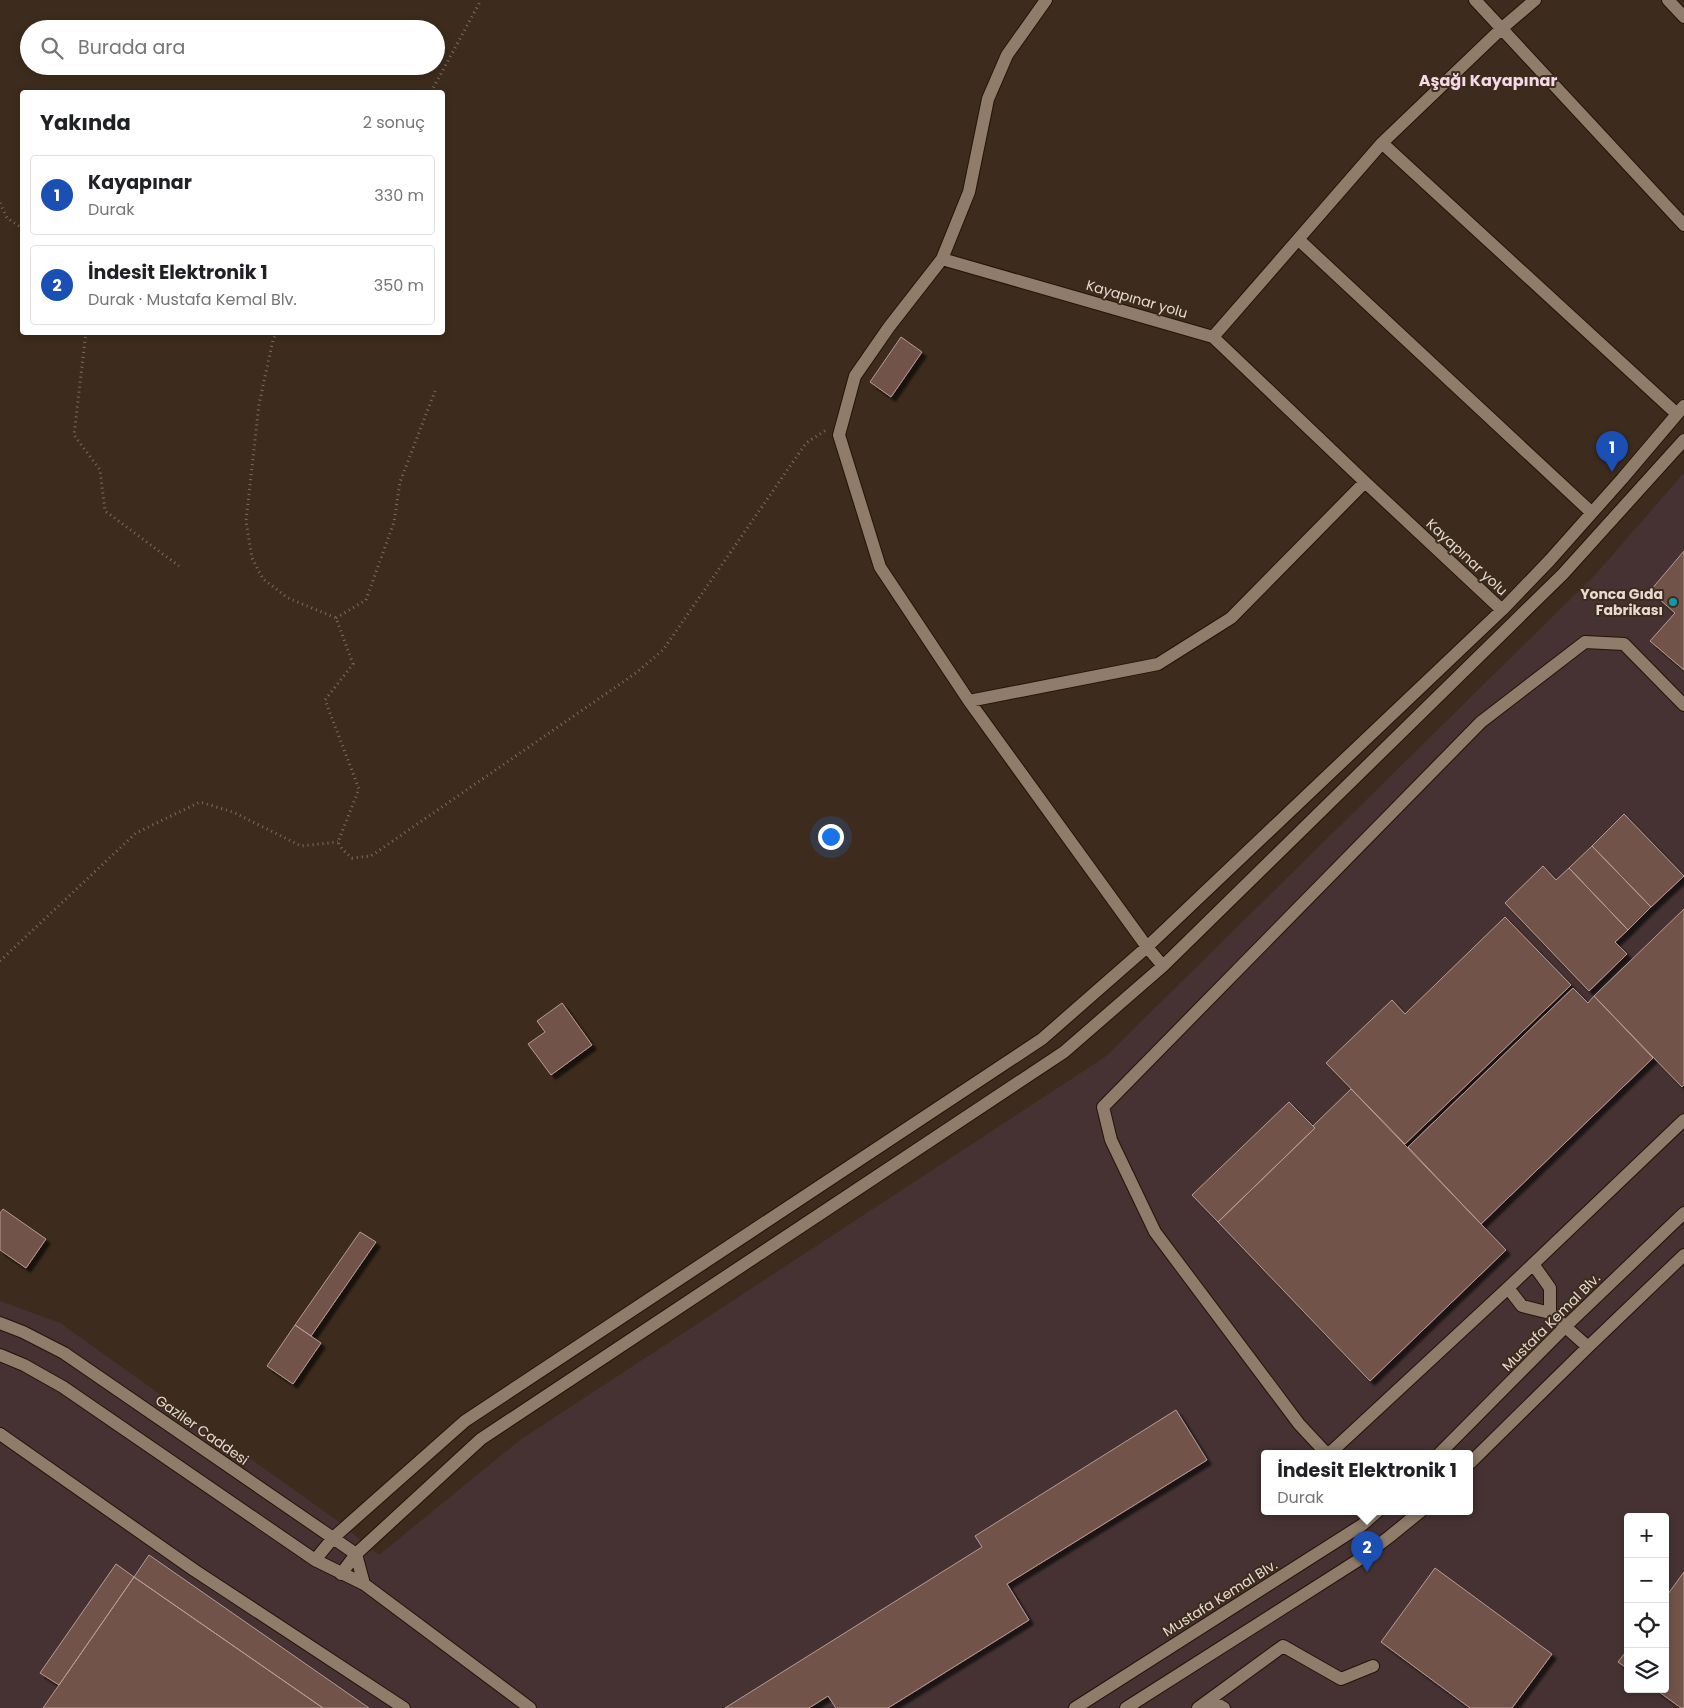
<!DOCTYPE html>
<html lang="tr">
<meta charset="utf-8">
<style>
body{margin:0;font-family:Poppins,sans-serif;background:#f6f6f6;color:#202124}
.controls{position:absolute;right:15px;bottom:15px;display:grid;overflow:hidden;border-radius:5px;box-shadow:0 2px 8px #0003}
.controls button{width:45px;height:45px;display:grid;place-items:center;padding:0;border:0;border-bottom:1px solid #e0e0e0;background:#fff;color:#202124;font:25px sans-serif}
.you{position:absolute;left:830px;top:836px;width:18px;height:18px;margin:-12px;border:4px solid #fff;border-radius:50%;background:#1a73e8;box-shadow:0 0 0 8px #1a73e833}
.badge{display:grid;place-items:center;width:32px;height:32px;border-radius:50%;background:#7c3aed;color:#fff;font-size:16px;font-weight:700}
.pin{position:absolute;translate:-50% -41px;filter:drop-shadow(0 1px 2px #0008)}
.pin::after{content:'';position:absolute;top:26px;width:18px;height:15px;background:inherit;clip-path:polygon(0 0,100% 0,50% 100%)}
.popup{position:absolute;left:1261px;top:1450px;width:212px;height:65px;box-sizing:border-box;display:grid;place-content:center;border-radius:5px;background:#fff;filter:drop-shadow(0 1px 4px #0005);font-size:16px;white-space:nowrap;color:#757577}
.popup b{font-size:19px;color:#202124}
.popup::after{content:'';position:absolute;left:50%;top:100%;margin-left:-10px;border:10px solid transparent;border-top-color:#fff}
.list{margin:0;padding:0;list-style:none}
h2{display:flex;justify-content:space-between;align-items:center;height:65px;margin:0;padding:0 20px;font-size:21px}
h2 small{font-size:16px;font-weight:400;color:#757577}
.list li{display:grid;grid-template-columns:32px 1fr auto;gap:15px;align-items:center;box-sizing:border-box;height:80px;margin:0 10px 10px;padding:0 10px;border:1px solid #e0e0e0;border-radius:5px}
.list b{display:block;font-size:19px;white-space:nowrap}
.list p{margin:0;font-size:16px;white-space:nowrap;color:#757577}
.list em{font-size:16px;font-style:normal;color:#757577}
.icon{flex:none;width:28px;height:28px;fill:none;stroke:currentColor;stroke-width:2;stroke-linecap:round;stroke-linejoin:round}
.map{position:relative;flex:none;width:1684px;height:1708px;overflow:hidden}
.search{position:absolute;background:#fff;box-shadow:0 2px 8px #0003;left:20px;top:20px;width:425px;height:55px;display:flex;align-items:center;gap:12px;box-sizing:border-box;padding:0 18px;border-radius:28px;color:#757577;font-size:19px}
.panel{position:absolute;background:#fff;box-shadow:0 2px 8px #0003;left:20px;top:90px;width:425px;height:245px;border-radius:5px}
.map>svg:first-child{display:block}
.industrial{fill:#463233;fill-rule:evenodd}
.building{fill:#71524a;stroke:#b79b93;filter:url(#shadow)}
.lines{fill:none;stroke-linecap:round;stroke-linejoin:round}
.minor-casing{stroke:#231406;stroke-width:14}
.path{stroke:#7c6e61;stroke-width:3;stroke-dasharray:1 4;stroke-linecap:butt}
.minor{stroke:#8f7c6a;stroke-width:12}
.culture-dot{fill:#0f9aa8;stroke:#3d2c1d;stroke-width:2}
.labels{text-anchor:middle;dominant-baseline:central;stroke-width:4;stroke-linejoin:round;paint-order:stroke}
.street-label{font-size:14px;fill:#e6dbd2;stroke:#3d2c1d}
.poi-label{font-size:14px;font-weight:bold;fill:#e6dbd2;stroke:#3d2c1d;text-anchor:end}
.quarter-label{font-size:16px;font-weight:bold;fill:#f7d8e9;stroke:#3d2c1d}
</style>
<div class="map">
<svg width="1684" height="1708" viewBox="0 0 1684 1708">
<defs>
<filter id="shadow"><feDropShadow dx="4.5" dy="4.5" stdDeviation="1" flood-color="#0009"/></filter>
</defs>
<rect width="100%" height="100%" fill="#3d2c1d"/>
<path class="industrial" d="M1684,473V1708H0V1301L60,1323L335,1519L379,1555L520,1440L1105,1057L1596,574ZM1264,1453H1470V1511H1264ZM1628,1517H1665V1689H1628Z"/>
<path class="building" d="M901,337L922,352L891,397L870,382Z
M1684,551V670L1650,641L1675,613L1650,591Z
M1624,814L1684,876L1651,907L1592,846Z
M1592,846L1651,907L1628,930L1569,868Z
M1543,866L1556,880L1569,868L1628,930L1615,942L1627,954L1589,991L1505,903Z
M1684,909V1085L1682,1087L1594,996Z
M1505,917L1571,985L1405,1144L1326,1063L1392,1000L1405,1014Z
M1573,988L1588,1003L1594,996L1653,1058L1481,1224L1408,1147Z
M562,1003L592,1045L551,1075L528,1044L545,1032L537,1021Z
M1351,1089L1506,1250L1370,1381L1218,1222L1315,1128L1313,1126Z
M1289,1102L1315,1128L1218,1222L1192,1195Z
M3,1209L46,1239L26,1268L0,1250V1213Z
M360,1232L376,1242L311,1336L295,1325Z
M295,1325L321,1343L293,1384L267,1366Z
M1176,1410L1207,1460L1007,1584L1029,1620L888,1708H836L828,1696L809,1708H725L982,1547L975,1536Z
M149,1555L369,1708H323L134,1577Z
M116,1564L134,1577L59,1685L40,1673Z
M1435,1568L1552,1654L1512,1708H1470L1381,1642Z
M1684,1572V1708H1681L1655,1689H1665V1598Z
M134,1577L323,1708H43Z
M1628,1649V1669L1618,1662Z"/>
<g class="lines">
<defs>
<path id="minor" d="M1046,0L1007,55L988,99L969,192L942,259L1213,337L1365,482L1502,610
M1475,0L1684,225
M1668,0L1684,17
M1382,143L1677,414
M1299,240L1592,513
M942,259L889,327L855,376L839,435L880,567L969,701L1147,947L1163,966
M1213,337L1382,143L1501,29L1535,0
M969,701L1158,664L1231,618L1365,482
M1533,1264L1550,1288V1313
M1508,1288L1522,1306L1550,1313L1588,1347
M0,1323L23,1332L64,1353L333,1538L356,1554L364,1584
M0,1355L24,1365L63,1387L315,1560L364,1584L530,1708
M0,1434L194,1570L404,1708
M1326,1453L1299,1424L1155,1232L1111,1140L1103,1107L1481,722L1585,642L1624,644L1684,705
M1330,1453L1508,1288L1684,1120
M1440,1453L1566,1326L1684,1213
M1470,1463L1588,1347L1684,1255
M315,1560L333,1538L465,1421L1042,1039L1147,947L1502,610L1550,560L1622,479L1684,406
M341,1574L356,1554L481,1439L1064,1052L1163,966L1563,574L1684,440
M1205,1703L1217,1704L1224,1708
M1075,1708L1362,1525L1378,1511
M1126,1708L1360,1559L1389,1537L1421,1511
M1198,1708L1283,1646L1341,1679L1373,1666"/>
</defs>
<use href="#minor" class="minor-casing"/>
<path class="path" d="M431,92L481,0
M0,203L7,218L22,228
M86,332L74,435L100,470L105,511L179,566
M277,332L273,340L259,404L246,521L252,558L263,579L288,598L336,618L353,664L325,700L359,789L338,842L342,849L352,858L371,856L636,673L663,650L806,443L826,430
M336,618L366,600L394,522L400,482L435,391
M0,961L136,833L200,802L233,812L301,846L338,842"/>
<use href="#minor" class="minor"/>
</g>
<circle class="culture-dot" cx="1673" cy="602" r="5"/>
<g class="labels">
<g class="street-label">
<text transform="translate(1137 299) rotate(16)">Kayapınar yolu</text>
<text transform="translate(1467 557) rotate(43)">Kayapınar yolu</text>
<text transform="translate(1551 1322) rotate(-45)">Mustafa Kemal Blv.</text>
<text transform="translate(202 1430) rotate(35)">Gaziler Caddesi</text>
<text transform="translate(1220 1598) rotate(-32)">Mustafa Kemal Blv.</text>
</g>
<g class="poi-label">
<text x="1663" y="594">Yonca Gıda<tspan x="1663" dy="16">Fabrikası</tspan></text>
</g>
<g class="quarter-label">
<text x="1488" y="80">Aşağı Kayapınar</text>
</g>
</g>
</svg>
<div class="controls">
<button>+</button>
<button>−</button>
<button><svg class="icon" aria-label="locate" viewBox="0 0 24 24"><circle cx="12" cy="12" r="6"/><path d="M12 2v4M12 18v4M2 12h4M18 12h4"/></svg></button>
<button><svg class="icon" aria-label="layers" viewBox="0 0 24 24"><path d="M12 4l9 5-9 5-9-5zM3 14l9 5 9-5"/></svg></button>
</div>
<div class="you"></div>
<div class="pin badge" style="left:1612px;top:472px;background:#1a4fb4">1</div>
<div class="pin badge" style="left:1367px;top:1572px;background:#1a4fb4">2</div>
<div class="popup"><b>İndesit Elektronik 1</b>Durak</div>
<div class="search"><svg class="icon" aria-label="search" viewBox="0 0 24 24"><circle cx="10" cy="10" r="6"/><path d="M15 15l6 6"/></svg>Burada ara</div>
<section class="panel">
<h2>Yakında<small>2 sonuç</small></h2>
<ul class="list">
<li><span class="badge" style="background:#1a4fb4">1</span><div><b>Kayapınar</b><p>Durak</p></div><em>330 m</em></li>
<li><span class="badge" style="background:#1a4fb4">2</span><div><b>İndesit Elektronik 1</b><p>Durak · Mustafa Kemal Blv.</p></div><em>350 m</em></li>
</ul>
</section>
</div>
